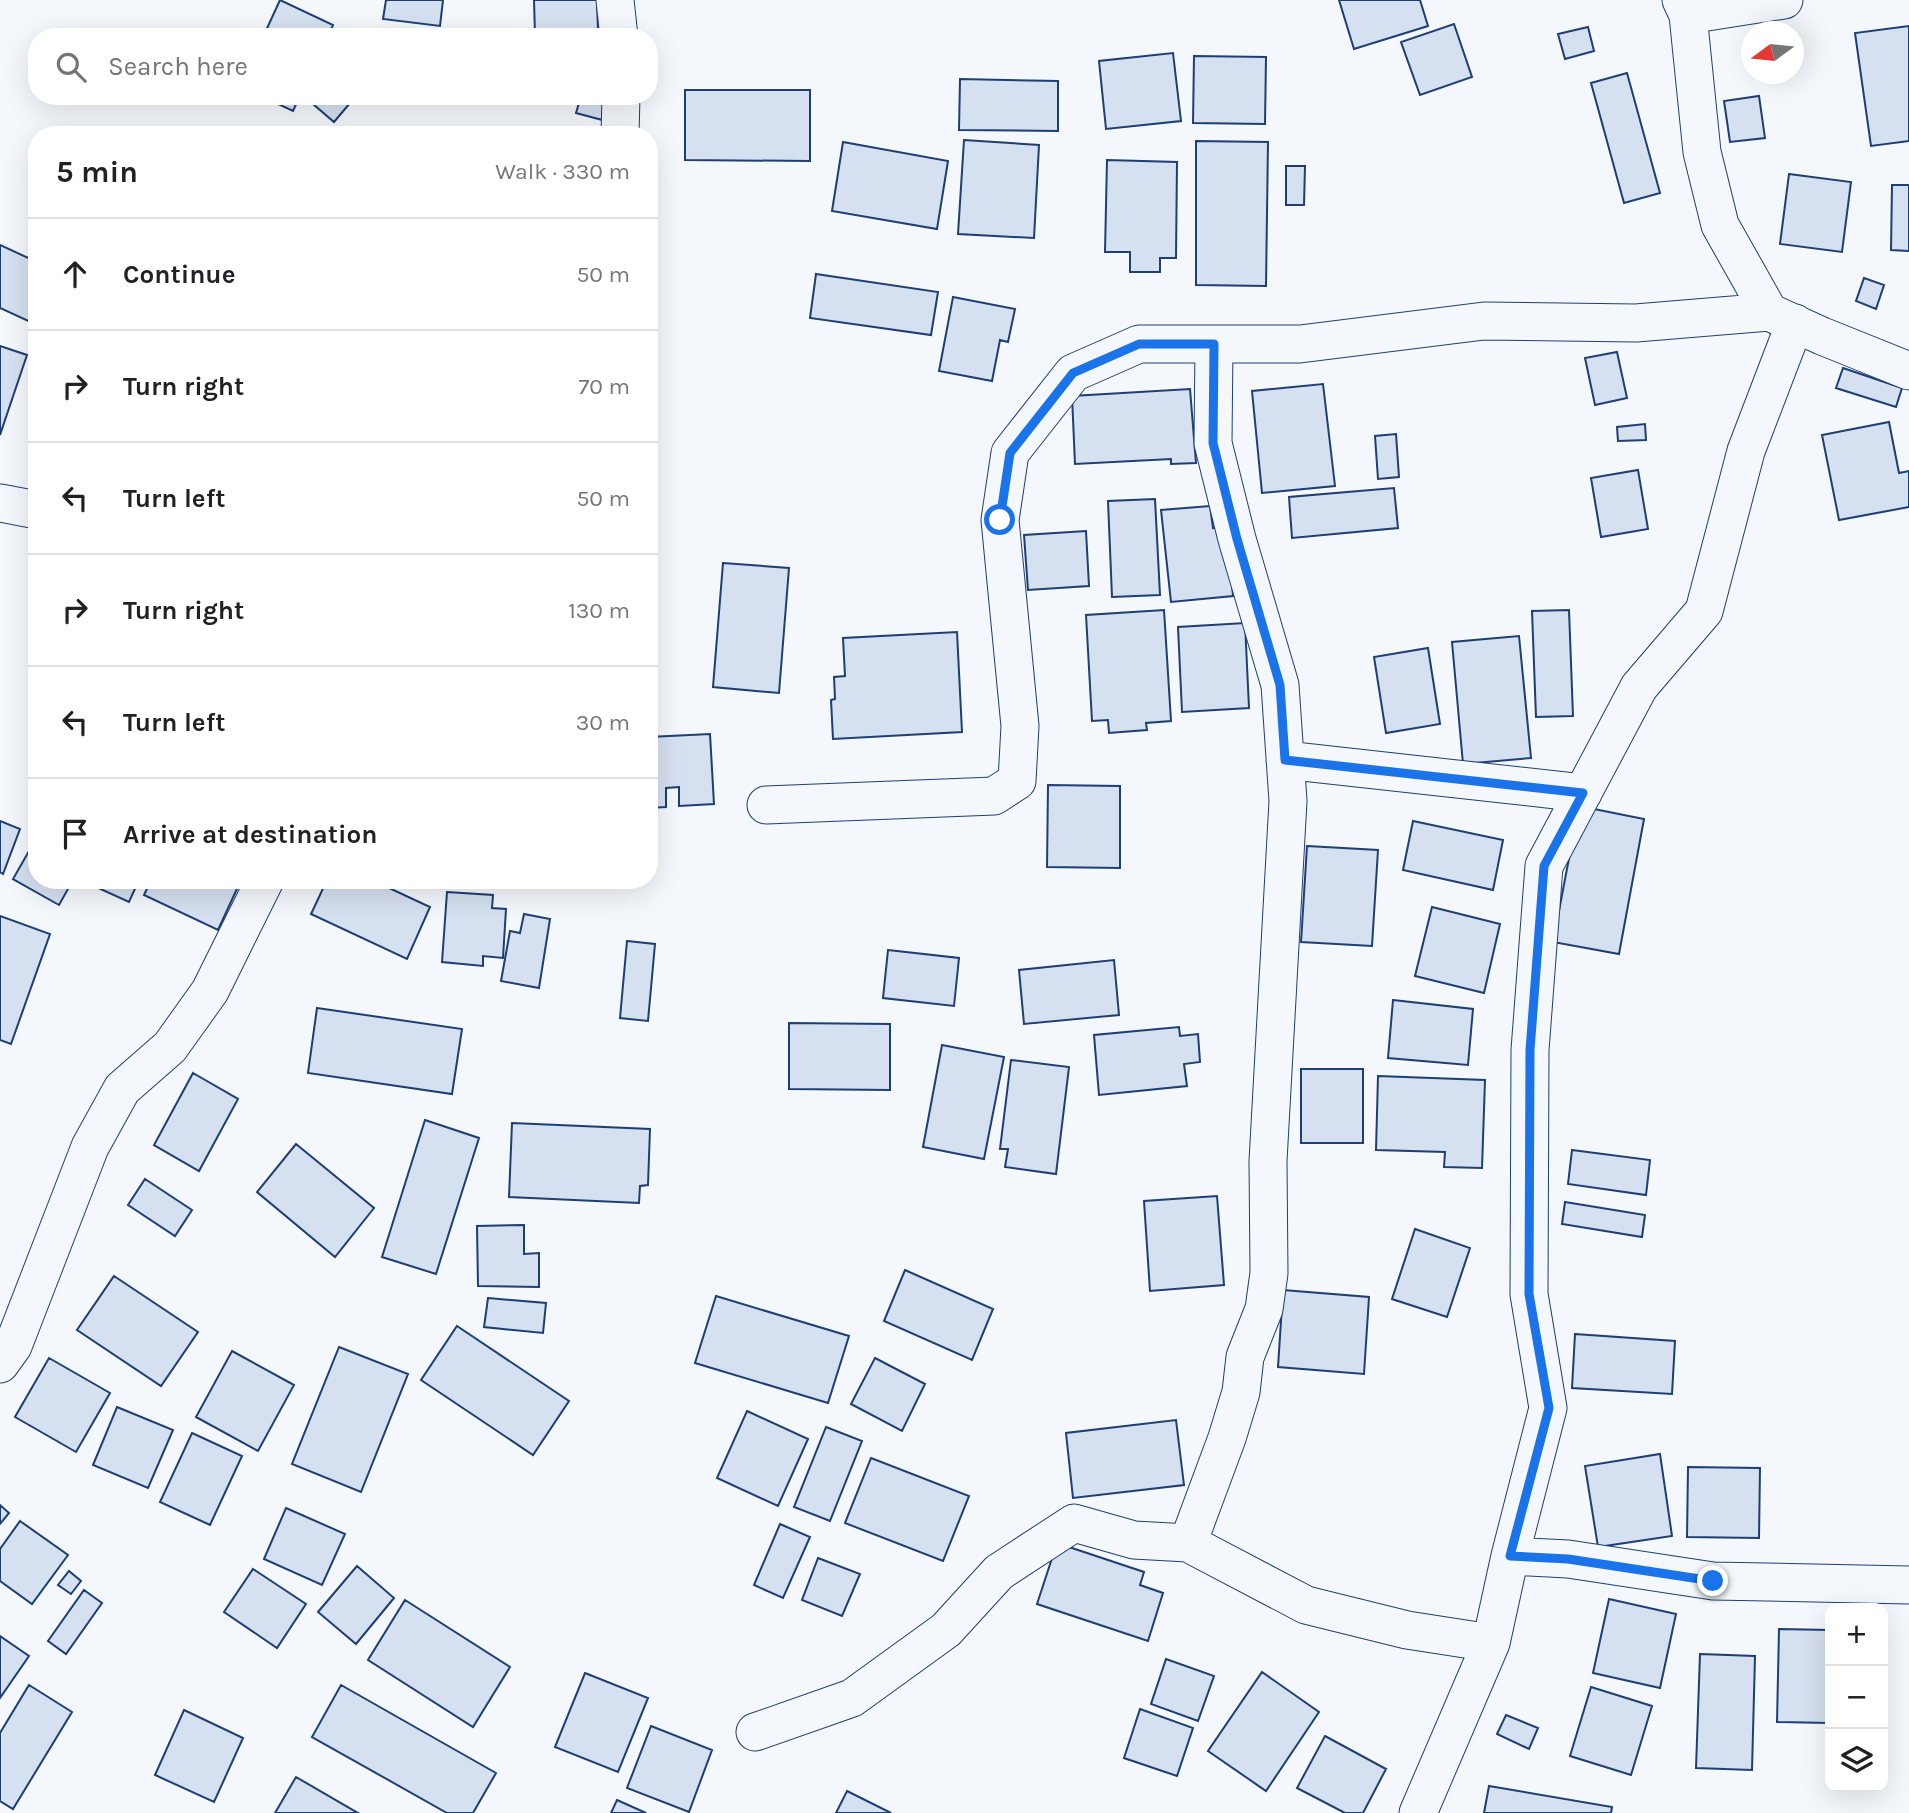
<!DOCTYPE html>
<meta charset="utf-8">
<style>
body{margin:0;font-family:Karla,sans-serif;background:#f6f6f6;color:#202124}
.controls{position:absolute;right:21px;bottom:21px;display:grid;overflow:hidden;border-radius:14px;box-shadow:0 7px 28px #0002}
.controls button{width:63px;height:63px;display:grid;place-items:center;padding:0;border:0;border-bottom:2px solid #e0e0e0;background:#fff;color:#202124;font:35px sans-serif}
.compass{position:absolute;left:1741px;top:21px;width:63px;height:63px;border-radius:50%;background:#fff;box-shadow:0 7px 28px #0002;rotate:255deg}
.stop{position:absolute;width:21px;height:21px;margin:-16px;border:5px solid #1a73e8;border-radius:50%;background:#fff}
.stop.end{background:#1a73e8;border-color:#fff;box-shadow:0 2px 7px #0008}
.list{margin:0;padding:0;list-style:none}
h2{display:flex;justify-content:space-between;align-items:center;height:91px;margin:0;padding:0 28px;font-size:30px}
h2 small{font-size:23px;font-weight:400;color:#757577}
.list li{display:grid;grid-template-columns:46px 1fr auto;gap:21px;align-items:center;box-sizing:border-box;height:112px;padding:0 28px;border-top:2px solid #e0e0e0}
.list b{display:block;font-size:26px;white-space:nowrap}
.list em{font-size:23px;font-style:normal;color:#757577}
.icon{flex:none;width:38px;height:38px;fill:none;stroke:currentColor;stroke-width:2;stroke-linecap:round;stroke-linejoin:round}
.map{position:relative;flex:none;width:1909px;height:1813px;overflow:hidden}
.search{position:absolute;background:#fff;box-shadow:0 7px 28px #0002;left:28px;top:28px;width:630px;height:77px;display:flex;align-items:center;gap:18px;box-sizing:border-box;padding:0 24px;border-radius:28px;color:#757577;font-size:26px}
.panel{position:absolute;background:#fff;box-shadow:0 7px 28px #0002;left:28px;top:126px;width:630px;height:763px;border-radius:28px}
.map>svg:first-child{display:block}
.building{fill:#d5e0f0;stroke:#1d3f73;stroke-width:2}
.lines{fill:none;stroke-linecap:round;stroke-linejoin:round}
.minor-casing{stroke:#1d3f73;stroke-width:39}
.minor{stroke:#f4f7fb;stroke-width:37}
.route{stroke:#1a73e8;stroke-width:9}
</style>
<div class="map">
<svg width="1909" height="1813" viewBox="0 0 1909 1813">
<rect width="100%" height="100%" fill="#f4f7fb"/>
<path class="building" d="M280,0L333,25L328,37H263Z
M386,0H443L440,26L383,19Z
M534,0H597L598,33L535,35Z
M1339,0H1420L1428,26L1354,49Z
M1454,24L1472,77L1420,95L1401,42Z
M1909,26V141L1871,146L1855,33Z
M1588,27L1594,51L1565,59L1558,34Z
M1173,53L1181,121L1106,129L1099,61Z
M1194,56L1266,57L1265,124L1193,123Z
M1627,73L1660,193L1624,203L1591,83Z
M960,79L1058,81V131L959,130Z
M685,90H810V161L685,160Z
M261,96H300L293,111Z
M319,96H356L334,122L313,104Z
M581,96H614L606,121L576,113Z
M1759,96L1765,138L1730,142L1724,101Z
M964,140L1039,145L1034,238L958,234Z
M1196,141L1268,142L1266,286L1196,285Z
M843,142L948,161L937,229L832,211Z
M1107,160L1177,162L1176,258H1160V272H1130V252H1105Z
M1286,166H1305L1304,205H1286Z
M1789,174L1851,182L1842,252L1780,244Z
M1892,185H1909V251L1891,250Z
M0,245L37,262V325L0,308Z
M816,274L938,292L931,335L810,318Z
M1864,278L1884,285L1876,309L1856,301Z
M953,297L1015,309L1008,342L1000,340L992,381L939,371Z
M0,346L27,355L0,435Z
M1617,352L1627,398L1595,405L1585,358Z
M1843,368L1902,388L1896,407L1836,388Z
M1323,384L1335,486L1262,493L1252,391Z
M1190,389L1196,463L1171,464V459L1075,464L1072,396Z
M1889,422L1899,473L1909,471V507L1839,520L1822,435Z
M1645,424L1646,440L1618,441L1617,427Z
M37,430V490L31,489Z
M1396,434L1399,477L1378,479L1375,436Z
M1638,470L1648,529L1601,537L1591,478Z
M1394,488L1398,528L1292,538L1289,497Z
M1155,499L1160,595L1112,597L1108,501Z
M1210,506L1213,528L1227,526L1233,596L1171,602L1161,510Z
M1086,531L1089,586L1028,590L1024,535Z
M723,563L789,568L779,693L713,687Z
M1164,610L1171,721L1146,723L1147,730L1109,733L1108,720L1092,721L1086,615Z
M1569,610L1573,716L1536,717L1532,611Z
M1245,623L1249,708L1182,712L1178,627Z
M957,632L962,732L833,739L831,700L835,699L834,677L845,676L843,638Z
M1519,636L1531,758L1463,764L1452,642Z
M1428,648L1440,724L1386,733L1374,657Z
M710,734L714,804L679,806V787L666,788V807L649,808V737Z
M1048,785L1120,786V868L1047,867Z
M1579,806L1644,819L1619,954L1553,942Z
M0,821L20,829L3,874L0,872Z
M1413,821L1503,840L1493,890L1403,870Z
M37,837V880H73L59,905L13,879Z
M1307,846L1378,850L1372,946L1301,942Z
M99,880H139L129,902L96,887Z
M151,880H241L218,930L144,895Z
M327,880H372L430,907L407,959L311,914Z
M447,892L493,895L492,908L506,909L503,958L483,956V966L442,962Z
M1432,907L1500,924L1484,993L1415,976Z
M524,914L550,919L539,988L501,981L510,931L520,933Z
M0,916L50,934L11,1044L0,1040Z
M627,941L655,944L648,1021L620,1018Z
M888,950L959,958L954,1006L883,998Z
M1114,960L1119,1015L1024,1024L1019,970Z
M1393,1000L1473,1009L1468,1065L1388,1058Z
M317,1008L462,1029L452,1094L308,1073Z
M789,1023L890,1024V1090L789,1089Z
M1179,1027L1180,1036L1198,1034L1200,1062L1184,1064L1187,1086L1099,1095L1094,1035Z
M942,1045L1004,1057L984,1159L923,1147Z
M1011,1060L1069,1067L1056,1174L1005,1167L1008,1149H1000Z
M1301,1069H1363V1143H1301Z
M193,1073L238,1099L199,1171L154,1145Z
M1378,1076L1485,1080L1482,1168L1444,1167L1445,1152L1376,1150Z
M425,1120L479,1138L436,1274L382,1257Z
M512,1123L650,1129L648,1185L640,1186L639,1203L509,1197Z
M296,1144L374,1208L335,1257L257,1192Z
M1572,1150L1650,1160L1646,1195L1568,1184Z
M145,1179L192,1210L175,1236L128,1205Z
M1217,1196L1224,1285L1150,1291L1144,1201Z
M1565,1202L1645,1215L1642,1237L1562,1224Z
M524,1225V1254L539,1253V1287L478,1286L477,1226Z
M1415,1229L1470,1248L1447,1317L1392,1299Z
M905,1270L993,1309L972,1360L884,1321Z
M114,1276L198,1332L161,1386L77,1330Z
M1283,1290L1369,1297L1364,1374L1278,1367Z
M716,1296L849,1336L828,1403L695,1363Z
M488,1298L546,1303L543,1333L484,1327Z
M457,1326L569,1401L533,1455L421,1380Z
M1575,1334L1675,1341L1672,1394L1572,1388Z
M339,1347L408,1374L361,1492L292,1464Z
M232,1351L294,1385L258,1451L196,1417Z
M49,1358L110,1393L76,1452L15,1417Z
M875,1358L925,1384L902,1431L851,1404Z
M117,1407L173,1430L148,1488L93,1465Z
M747,1411L808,1439L778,1506L717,1478Z
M1176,1420L1184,1485L1073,1498L1066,1433Z
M826,1427L862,1441L830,1521L794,1507Z
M192,1433L242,1456L210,1525L160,1502Z
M1660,1454L1672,1536L1598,1547L1585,1466Z
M871,1458L969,1496L943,1561L845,1523Z
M1688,1467L1760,1468L1759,1538L1687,1537Z
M0,1505L9,1513L0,1524Z
M286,1508L345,1534L322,1585L264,1559Z
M20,1521L68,1555L32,1604L0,1581V1549Z
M780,1524L810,1537L783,1598L754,1585Z
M1057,1543L1144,1572L1140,1585L1163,1593L1148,1641L1037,1604Z
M818,1558L860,1574L842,1616L802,1600Z
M357,1566L394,1598L356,1644L318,1612Z
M253,1569L306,1604L277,1648L224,1612Z
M69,1571L81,1581L71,1594L58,1585Z
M84,1590L102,1603L66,1654L48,1641Z
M1609,1599L1676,1614L1660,1688L1593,1673Z
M405,1600L510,1667L473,1727L368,1660Z
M1779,1629L1830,1630V1723L1777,1722Z
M0,1636L29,1656L0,1698Z
M1700,1654L1755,1656L1752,1770L1696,1768Z
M1166,1659L1214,1676L1198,1721L1151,1704Z
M1262,1672L1319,1712L1266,1791L1208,1751Z
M585,1673L648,1698L618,1772L555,1747Z
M29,1685L72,1712L13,1809L0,1801V1733Z
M341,1685L496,1773L473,1813H447L312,1737Z
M1591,1687L1652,1706L1631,1775L1570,1756Z
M1140,1709L1193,1728L1177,1776L1124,1758Z
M184,1710L243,1738L214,1802L155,1775Z
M1506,1715L1538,1728L1529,1749L1497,1734Z
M651,1726L712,1750L689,1812L627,1788Z
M1325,1736L1386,1769L1363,1813H1345L1297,1788Z
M296,1777L358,1813H275Z
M1489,1786L1612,1807L1611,1813H1484Z
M847,1791L891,1813H836Z
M617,1800L646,1813H611Z"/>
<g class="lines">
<defs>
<path id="minor" d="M615,0L619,37
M1681,0L1688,15L1702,152L1720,225L1769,312L1822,336L1909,371
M1688,15L1784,0
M620,135L621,96
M0,503L37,510
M1285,760L1583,793
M766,805L994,796L1017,781L1020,726L1000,520L1010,453L1073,373L1139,344H1300L1484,321L1636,323L1769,312
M0,1364L13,1346L90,1147L122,1089L170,1047L210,991L265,880
M1188,1543L1306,1605L1407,1630L1491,1643L1418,1813
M1510,1556L1548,1408L1529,1294L1530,1050L1544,866L1639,687L1704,611L1746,451L1795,323
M1491,1643L1510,1556L1568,1559L1713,1581L1909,1585
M755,1732L852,1698L946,1630L999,1572L1074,1523L1134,1540L1188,1543L1227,1438L1241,1392L1245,1357L1264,1309L1269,1273L1268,1161L1288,801L1280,685L1237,539L1213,443L1214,344"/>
</defs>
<use href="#minor" class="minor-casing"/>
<use href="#minor" class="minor"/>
</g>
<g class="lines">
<path class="route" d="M1000,520L1010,453L1073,373L1139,344H1214L1213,443L1237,539L1280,685L1285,760L1583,793L1544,866L1530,1050L1529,1294L1549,1408L1510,1556L1568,1559L1713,1581"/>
</g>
</svg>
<div class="controls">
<button>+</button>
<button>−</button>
<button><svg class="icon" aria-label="layers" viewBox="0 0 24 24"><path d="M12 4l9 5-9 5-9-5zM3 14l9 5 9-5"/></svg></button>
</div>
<svg class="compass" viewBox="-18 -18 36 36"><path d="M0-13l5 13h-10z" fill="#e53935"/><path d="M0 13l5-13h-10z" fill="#757577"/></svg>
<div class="stop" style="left:1000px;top:520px"></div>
<div class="stop end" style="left:1713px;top:1581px"></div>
<div class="search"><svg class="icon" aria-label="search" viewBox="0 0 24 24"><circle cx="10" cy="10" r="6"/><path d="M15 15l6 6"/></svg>Search here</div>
<section class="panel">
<h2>5 min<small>Walk · 330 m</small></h2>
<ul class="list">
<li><svg class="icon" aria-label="ahead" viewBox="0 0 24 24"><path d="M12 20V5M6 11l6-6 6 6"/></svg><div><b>Continue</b></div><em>50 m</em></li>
<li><svg class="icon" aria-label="right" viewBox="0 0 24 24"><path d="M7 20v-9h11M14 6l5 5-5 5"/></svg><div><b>Turn right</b></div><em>70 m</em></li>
<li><svg class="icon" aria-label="left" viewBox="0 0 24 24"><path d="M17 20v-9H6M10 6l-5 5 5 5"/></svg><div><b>Turn left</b></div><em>50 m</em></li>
<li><svg class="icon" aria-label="right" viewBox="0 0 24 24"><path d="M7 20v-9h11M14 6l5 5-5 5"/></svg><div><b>Turn right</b></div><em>130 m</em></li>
<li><svg class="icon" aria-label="left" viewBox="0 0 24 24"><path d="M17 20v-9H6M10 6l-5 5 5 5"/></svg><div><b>Turn left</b></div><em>30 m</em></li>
<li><svg class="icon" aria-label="arrive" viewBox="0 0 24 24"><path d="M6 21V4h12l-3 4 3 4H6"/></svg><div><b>Arrive at destination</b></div></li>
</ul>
</section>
</div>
